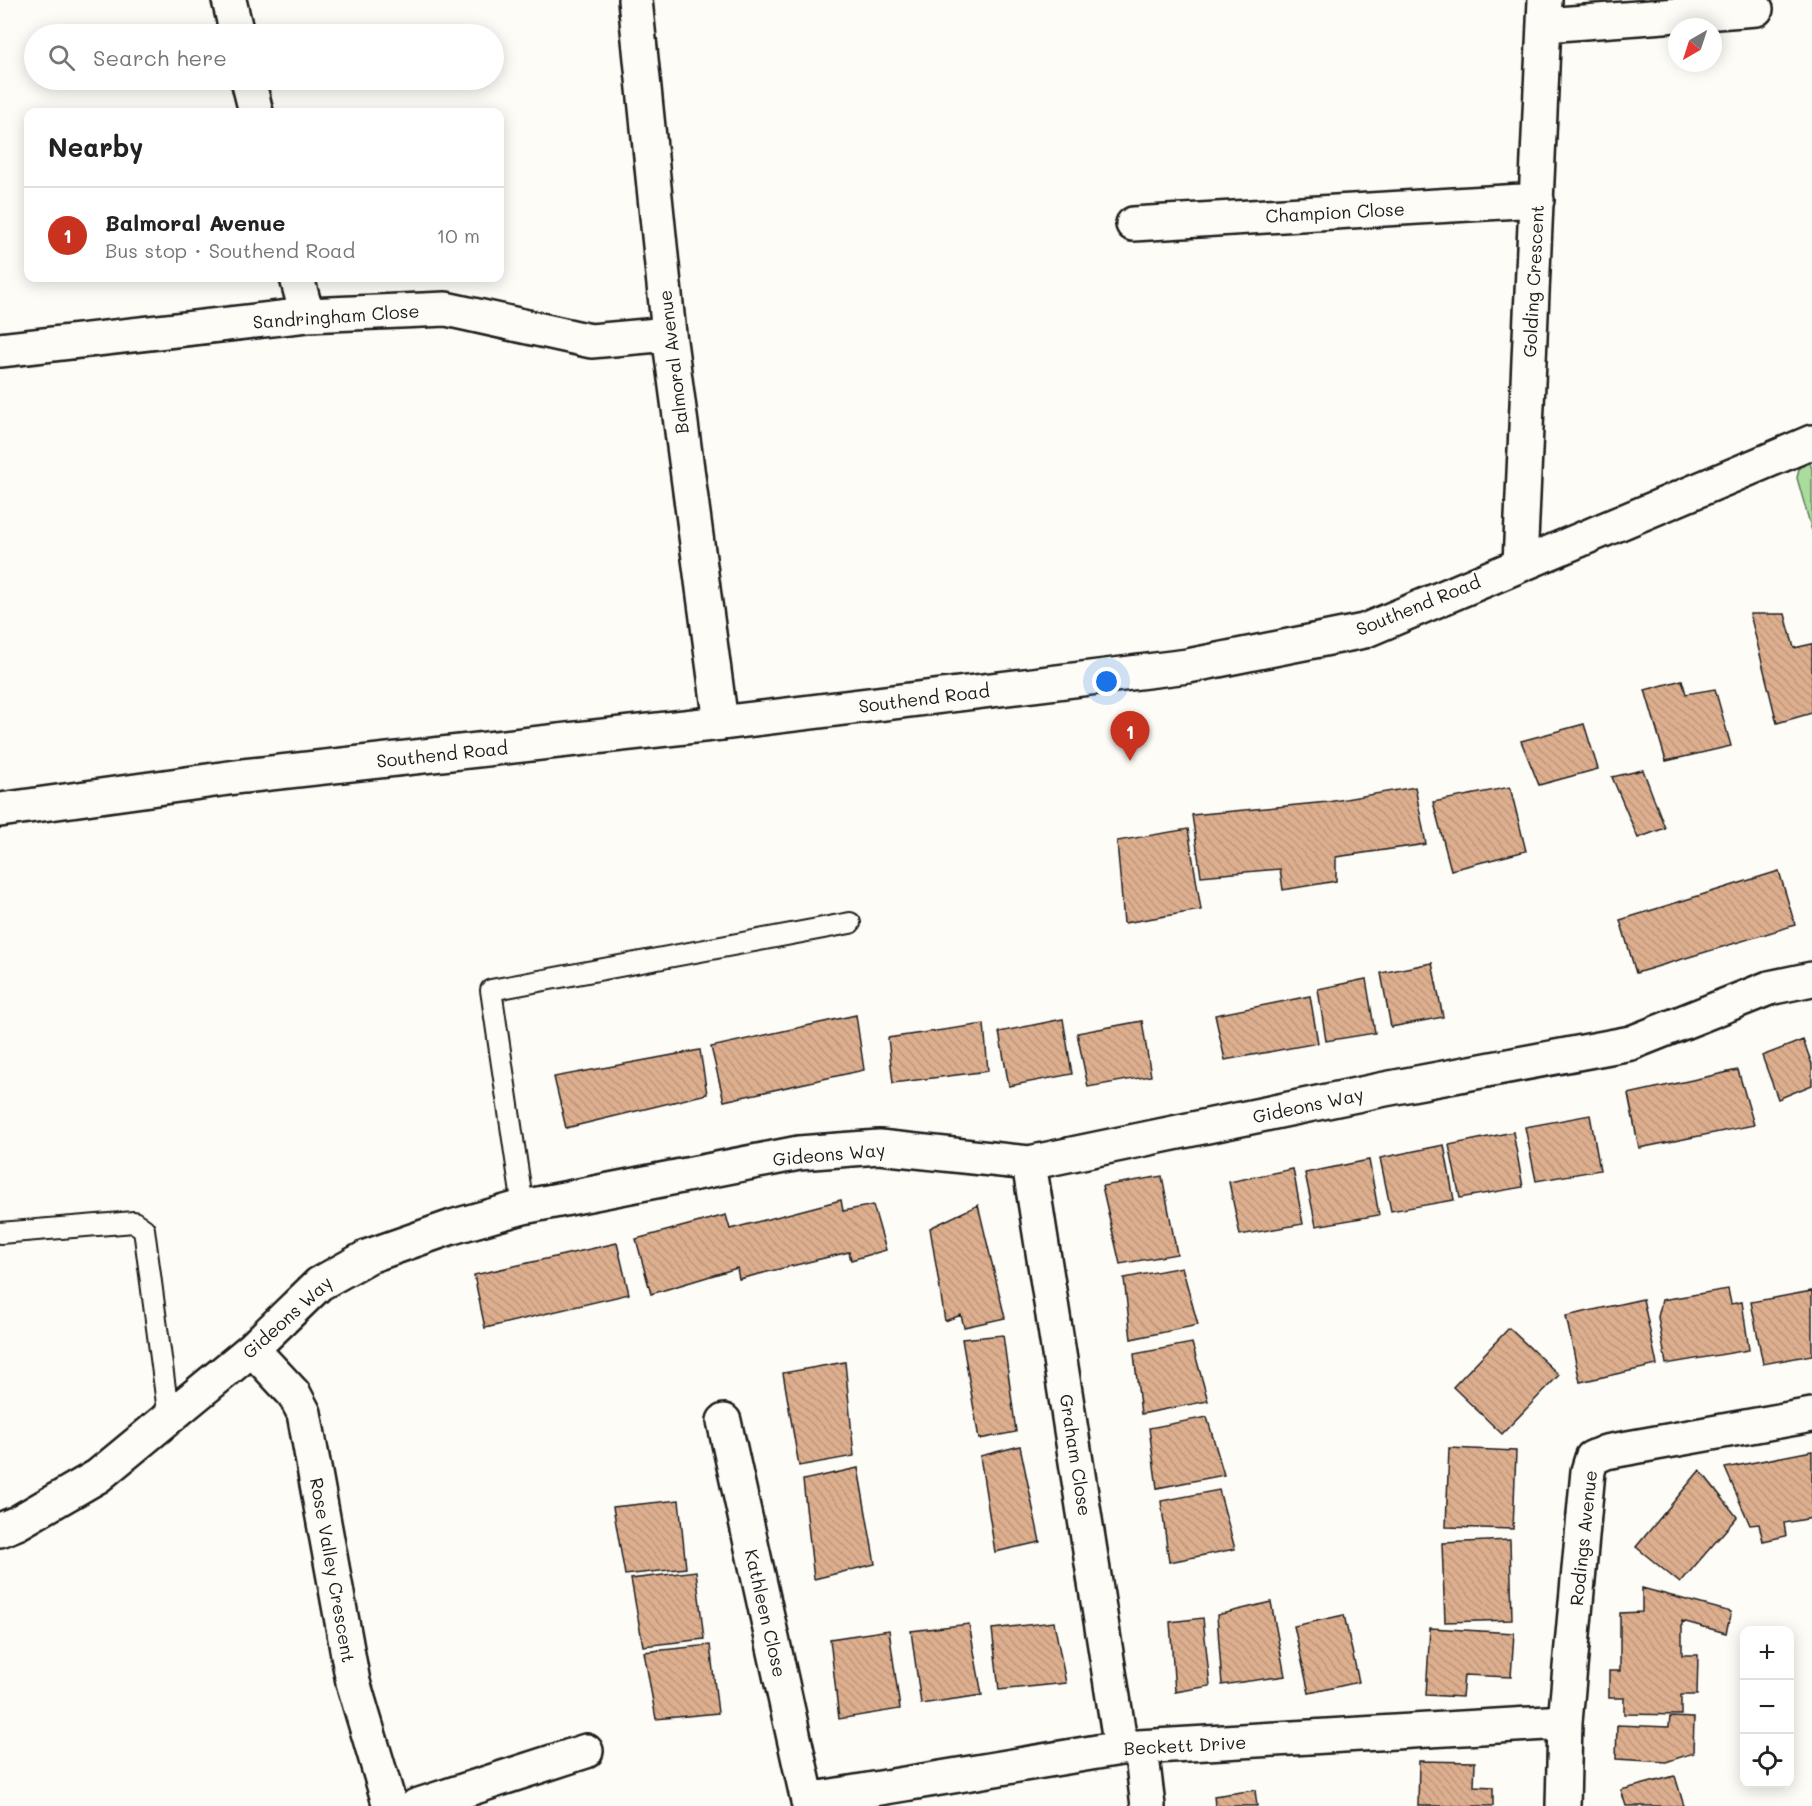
<!DOCTYPE html>
<meta charset="utf-8">
<style>
body{margin:0;font-family:Mali,sans-serif;background:#f6f6f6;color:#222}
.controls{position:absolute;right:18px;bottom:18px;display:grid;overflow:hidden;border-radius:12px;box-shadow:0 3px 15px #0003}
.controls button{width:54px;height:54px;display:grid;place-items:center;padding:0;border:0;border-bottom:2px solid #e0e0e0;background:#fff;color:#222;font:30px sans-serif}
.compass{position:absolute;left:1668px;top:18px;width:54px;height:54px;border-radius:50%;background:#fff;box-shadow:0 3px 15px #0003;rotate:219deg}
.you{position:absolute;left:1107px;top:682px;width:21px;height:21px;margin:-15px;border:4px solid #fff;border-radius:50%;background:#1a73e8;box-shadow:0 0 0 9px #1a73e833}
.badge{display:grid;place-items:center;width:39px;height:39px;border-radius:50%;background:#c8321e;color:#fff;font-size:20px;font-weight:700}
.pin{position:absolute;translate:-50% -50px;filter:drop-shadow(0 2px 3px #0008)}
.pin::after{content:'';position:absolute;top:32px;width:21px;height:18px;background:inherit;clip-path:polygon(0 0,100% 0,50% 100%)}
.list{margin:0;padding:0;list-style:none}
h2{display:flex;justify-content:space-between;align-items:center;height:78px;margin:0;padding:0 24px;font-size:26px}
h2 small{font-size:20px;font-weight:400;color:#767676}
.list li{display:grid;grid-template-columns:39px 1fr auto;gap:18px;align-items:center;box-sizing:border-box;height:96px;padding:0 24px;border-top:2px solid #e0e0e0}
.list b{display:block;font-size:22px;white-space:nowrap}
.list p{margin:0;font-size:20px;white-space:nowrap;color:#767676}
.list em{font-size:20px;font-style:normal;color:#767676}
.icon{flex:none;width:33px;height:33px;fill:none;stroke:currentColor;stroke-width:2;stroke-linecap:round;stroke-linejoin:round}
.map{position:relative;flex:none;width:1812px;height:1806px;overflow:hidden}
.search{position:absolute;background:#fff;box-shadow:0 3px 15px #0003;left:24px;top:24px;width:480px;height:66px;display:flex;align-items:center;gap:15px;box-sizing:border-box;padding:0 21px;border-radius:33px;color:#767676;font-size:22px}
.panel{position:absolute;background:#fff;box-shadow:0 3px 15px #0003;left:24px;top:108px;width:480px;height:174px;border-radius:12px}
.map>svg:first-child{display:block}
.green{fill:#aadc9d;stroke:#637c5c;stroke-width:1.5}
.building{fill:url(#building-back-hatch);stroke:#1c1c1c;stroke-width:1.5}
.lines{fill:none;stroke-linecap:round;stroke-linejoin:round}
.lane-casing{stroke:#1c1c1c;stroke-width:24}
.street-casing{stroke:#1c1c1c;stroke-width:38}
.secondary-casing{stroke:#1c1c1c;stroke-width:38}
.lane{stroke:#fdfcf7;stroke-width:20}
.street{stroke:#fdfcf7;stroke-width:33}
.secondary{stroke:#fdfcf7;stroke-width:33}
.labels{text-anchor:middle;dominant-baseline:central;stroke-width:4.5;stroke-linejoin:round;paint-order:stroke}
.street-label{font-size:18px;fill:#1c1c1c;stroke:#fdfcf7}
</style>
<div class="map">
<svg width="1812" height="1806" viewBox="0 0 1812 1806">
<defs>
<pattern id="building-back-hatch" width="6" height="6" patternUnits="userSpaceOnUse" patternTransform="scale(1.5)"><rect width="6" height="6" fill="#ddaf8f"/><path d="M-1 5l2 2M0 0l6 6M5-1l2 2" fill="none" stroke="#bd967b"/></pattern>
</defs>
<rect width="100%" height="100%" fill="#fdfcf7"/>
<filter id="ink" filterUnits="userSpaceOnUse"><feTurbulence type="fractalNoise" baseFrequency=".0167" numOctaves="2"/><feDisplacementMap in="SourceGraphic" scale="12" xChannelSelector="R" yChannelSelector="G"/><feConvolveMatrix kernelMatrix="1 2 1 2 8 2 1 2 1" color-interpolation-filters="sRGB"/></filter>
<g filter="url(#ink)">
<path class="green" d="M1804,444L1812,469V531L1797,478Z"/>
<path class="building" d="M1750,614H1785L1794,648L1812,644V713L1777,723Z
M1682,680L1686,694L1715,689L1731,746L1666,761L1645,690Z
M1584,724L1598,769L1539,785L1521,741Z
M1643,770L1665,828L1638,838L1612,777Z
M1415,787L1426,844L1336,857V881L1283,890L1280,869L1201,876L1192,815L1328,802Z
M1510,787L1526,851L1451,870L1433,802Z
M1188,829L1201,910L1124,923L1117,841Z
M1779,871L1795,925L1636,973L1620,920Z
M1432,963L1443,1017L1391,1027L1381,973Z
M1366,979L1375,1033L1326,1041L1318,989Z
M1310,996L1318,1043L1225,1060L1215,1015Z
M856,1015L864,1070L724,1101L711,1047Z
M1063,1019L1072,1074L1009,1086L999,1032Z
M1142,1021L1151,1076L1088,1087L1077,1033Z
M984,1024L988,1071L893,1083L888,1038Z
M1803,1040L1812,1064V1085L1778,1099L1762,1056Z
M700,1050L707,1094L566,1128L554,1077Z
M1738,1070L1754,1125L1639,1148L1628,1094Z
M1590,1115L1600,1170L1536,1181L1525,1127Z
M1513,1132L1523,1187L1460,1198L1449,1145Z
M1444,1145L1454,1200L1391,1211L1380,1158Z
M1369,1160L1379,1215L1316,1226L1305,1173Z
M1293,1169L1303,1224L1240,1235L1229,1182Z
M1162,1176L1177,1254L1120,1264L1102,1186Z
M841,1200L843,1211L873,1205L886,1250L851,1260L849,1252L739,1279L737,1268L651,1294L636,1239L726,1215L730,1229Z
M978,1205L1005,1318L964,1327L961,1315L945,1321L930,1228Z
M617,1243L629,1294L485,1328L474,1275Z
M1182,1267L1198,1325L1131,1339L1124,1278Z
M1728,1289L1731,1304L1742,1302L1749,1350L1666,1364L1658,1317L1662,1300Z
M1812,1291V1355L1763,1364L1751,1302Z
M1643,1299L1657,1365L1580,1382L1566,1316Z
M1509,1328L1559,1375L1502,1434L1453,1387Z
M1003,1335L1016,1432L979,1439L962,1339Z
M1192,1343L1208,1401L1141,1414L1134,1354Z
M845,1362L854,1456L799,1466L783,1373Z
M1207,1417L1224,1475L1157,1488L1149,1428Z
M1020,1446L1040,1542L995,1552L980,1456Z
M1449,1448L1516,1451L1513,1529L1446,1527Z
M1812,1451V1518L1784,1523L1786,1536L1763,1541L1759,1524L1750,1525L1725,1468Z
M858,1468L875,1564L814,1579L803,1480Z
M1700,1470L1737,1517L1680,1583L1636,1547Z
M1219,1490L1235,1549L1169,1562L1161,1501Z
M679,1500L686,1568L625,1575L613,1507Z
M1510,1540L1512,1620L1445,1622L1442,1543Z
M696,1571L704,1639L643,1646L631,1579Z
M1642,1588L1731,1612L1726,1633L1682,1621V1655H1698L1697,1695H1681V1715L1624,1714V1698H1609V1671H1620V1613L1642,1612Z
M1271,1602L1285,1676L1222,1685L1217,1615Z
M1344,1615L1359,1682L1309,1693L1294,1626Z
M1203,1618L1210,1686L1175,1692L1170,1622Z
M1054,1622L1066,1683L999,1690L992,1629Z
M969,1624L982,1695L921,1704L911,1631Z
M1430,1628L1514,1633L1511,1677L1464,1675L1462,1697L1426,1695Z
M889,1630L900,1709L839,1719L830,1639Z
M710,1645L718,1713L656,1719L644,1652Z
M1670,1717L1694,1718L1693,1753L1666,1762L1616,1759L1617,1725L1669,1727Z
M1419,1761L1475,1762L1474,1786L1493,1787V1806H1418Z
M1675,1776L1684,1806H1626L1621,1790Z
M1255,1790L1257,1806H1215L1214,1796Z"/>
<g class="lines">
<defs>
<path id="lane" d="M523,1207L491,990L850,923
M0,1233L134,1222L144,1229L169,1419"/>
<path id="street" d="M229,0L237,34
M635,0L669,334L721,723
M1545,25L1756,9
M248,80L256,112
M1133,224L1537,200
M297,278L307,315
M0,350L307,315L446,309L591,341L669,334
M1520,563L1545,0
M1029,1163L1121,1748
M252,1349L294,1394L304,1413L353,1682L390,1806
M724,1421L809,1806
M0,1530L17,1523L98,1476L252,1349L319,1284L369,1256L452,1227L523,1207L799,1153L879,1147L1029,1163L1385,1089L1631,1043L1769,988L1812,979
M1141,1748L1148,1806
M808,1800L1121,1748L1565,1722
M416,1806L586,1751
M1563,1806L1565,1722L1588,1471L1592,1458L1606,1452L1812,1415"/>
<path id="secondary" d="M0,810L243,776L721,723L1188,666L1364,631L1812,442"/>
</defs>
<use href="#lane" class="lane-casing"/>
<use href="#street" class="street-casing"/>
<use href="#secondary" class="secondary-casing"/>
<use href="#lane" class="lane"/>
<use href="#street" class="street"/>
<use href="#secondary" class="secondary"/>
</g>
</g>
<g class="labels">
<g class="street-label">
<text transform="translate(1335 212) rotate(-3)">Champion Close</text>
<text transform="translate(1533 281) rotate(-87)">Golding Crescent</text>
<text transform="translate(336 316) rotate(-4)">Sandringham Close</text>
<text transform="translate(673 362) rotate(-97)">Balmoral Avenue</text>
<text transform="translate(1418 605) rotate(-22)">Southend Road</text>
<text transform="translate(924 698) rotate(-7)">Southend Road</text>
<text transform="translate(442 754) rotate(-6)">Southend Road</text>
<text transform="translate(1308 1105) rotate(-12)">Gideons Way</text>
<text transform="translate(829 1154) rotate(-5)">Gideons Way</text>
<text transform="translate(287 1317) rotate(-42)">Gideons Way</text>
<text transform="translate(1076 1455) rotate(81)">Graham Close</text>
<text transform="translate(1583 1538) rotate(-84)">Rodings Avenue</text>
<text transform="translate(333 1570) rotate(80)">Rose Valley Crescent</text>
<text transform="translate(766 1613) rotate(77)">Kathleen Close</text>
<text transform="translate(1185 1745) rotate(-3)">Beckett Drive</text>
</g>
</g>
</svg>
<div class="controls">
<button>+</button>
<button>−</button>
<button><svg class="icon" aria-label="locate" viewBox="0 0 24 24"><circle cx="12" cy="12" r="6"/><path d="M12 2v4M12 18v4M2 12h4M18 12h4"/></svg></button>
</div>
<svg class="compass" viewBox="-18 -18 36 36"><path d="M0-13l5 13h-10z" fill="#e53935"/><path d="M0 13l5-13h-10z" fill="#767676"/></svg>
<div class="you"></div>
<div class="pin badge" style="left:1130px;top:761px">1</div>
<div class="search"><svg class="icon" aria-label="search" viewBox="0 0 24 24"><circle cx="10" cy="10" r="6"/><path d="M15 15l6 6"/></svg>Search here</div>
<section class="panel">
<h2>Nearby<small></small></h2>
<ul class="list">
<li><span class="badge">1</span><div><b>Balmoral Avenue</b><p>Bus stop · Southend Road</p></div><em>10 m</em></li>
</ul>
</section>
</div>
